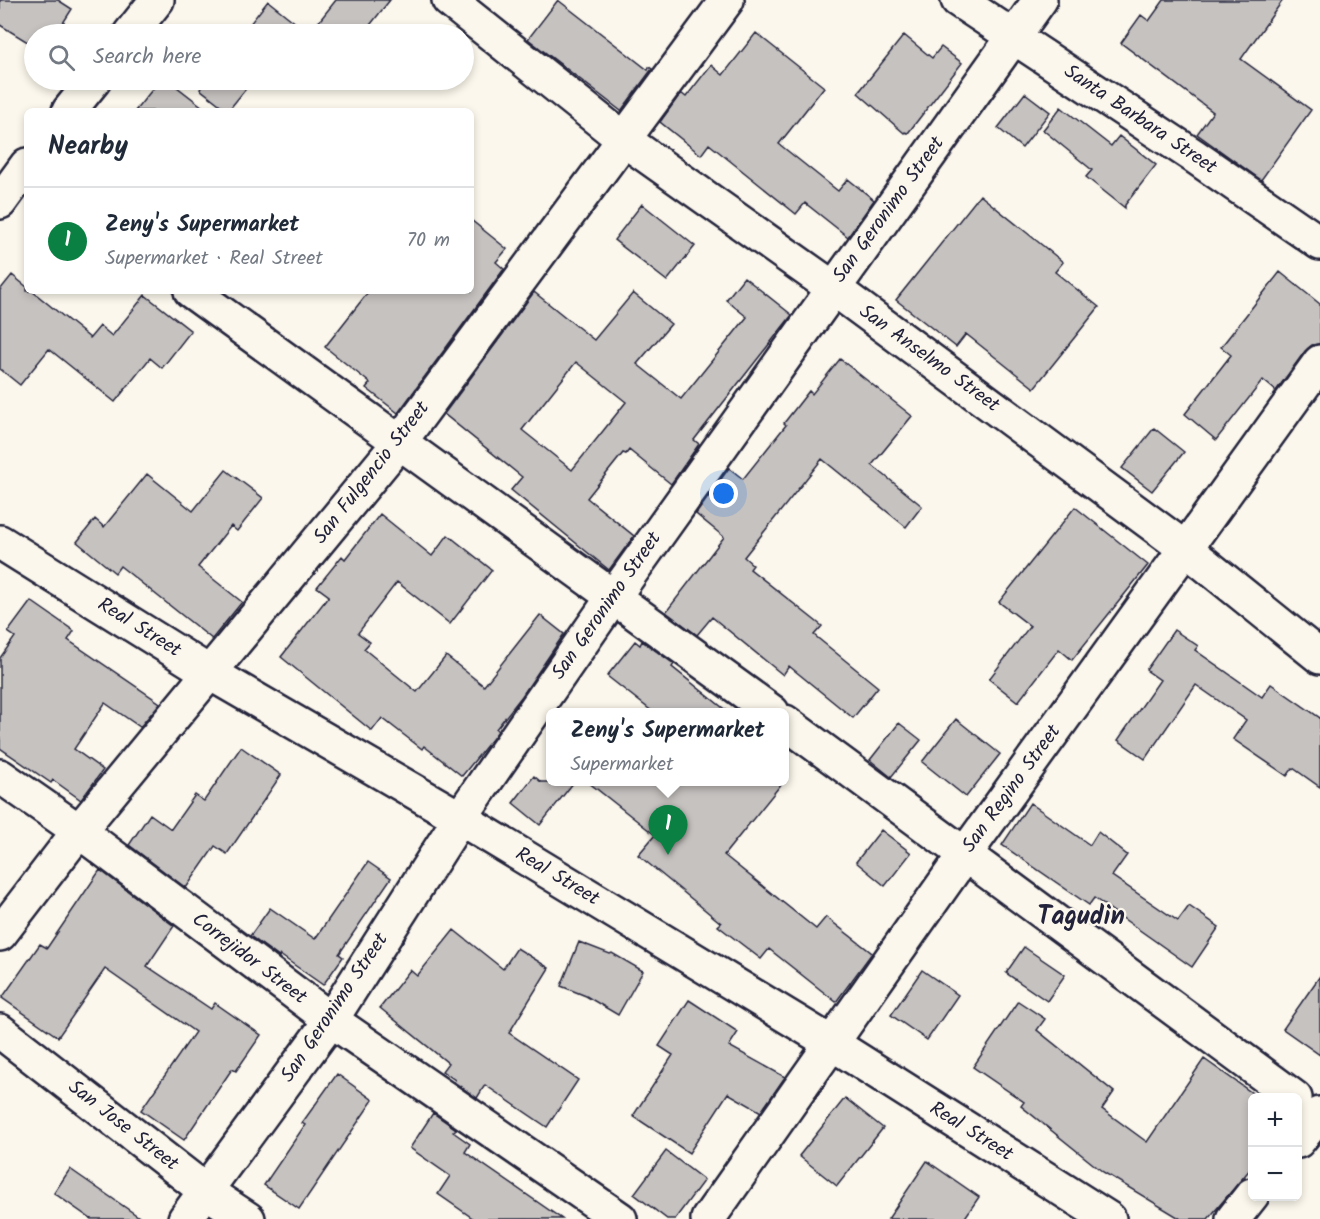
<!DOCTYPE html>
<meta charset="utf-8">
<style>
body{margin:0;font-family:Kalam,sans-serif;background:#f2f2f3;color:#1f2937}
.controls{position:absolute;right:18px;bottom:18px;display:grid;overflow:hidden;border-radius:9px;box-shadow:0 3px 9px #0003}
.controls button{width:54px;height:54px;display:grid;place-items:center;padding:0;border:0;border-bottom:2px solid #e0e1e3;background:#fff;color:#1f2937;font:30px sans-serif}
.you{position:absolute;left:724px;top:494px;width:21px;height:21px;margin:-15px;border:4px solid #fff;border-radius:50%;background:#1a73e8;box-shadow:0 0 0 9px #1a73e833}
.badge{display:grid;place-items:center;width:39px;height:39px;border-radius:50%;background:#0b8043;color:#fff;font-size:20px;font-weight:700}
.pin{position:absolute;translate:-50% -50px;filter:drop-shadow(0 2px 3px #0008)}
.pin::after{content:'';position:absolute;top:32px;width:21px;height:18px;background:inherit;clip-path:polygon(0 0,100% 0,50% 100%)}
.popup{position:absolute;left:546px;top:708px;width:243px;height:78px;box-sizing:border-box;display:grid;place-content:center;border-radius:9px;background:#fff;filter:drop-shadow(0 2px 4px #0005);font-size:20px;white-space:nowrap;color:#747a83}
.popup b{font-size:22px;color:#1f2937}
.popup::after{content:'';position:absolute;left:50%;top:100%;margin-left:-12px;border:12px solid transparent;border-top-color:#fff}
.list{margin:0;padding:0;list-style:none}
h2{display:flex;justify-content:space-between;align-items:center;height:78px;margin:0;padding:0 24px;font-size:26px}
h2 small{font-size:20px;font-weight:400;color:#747a83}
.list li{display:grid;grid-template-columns:39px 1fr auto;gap:18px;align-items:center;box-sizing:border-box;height:108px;padding:0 24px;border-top:2px solid #e0e1e3}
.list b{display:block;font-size:22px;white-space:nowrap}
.list p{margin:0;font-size:20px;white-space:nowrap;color:#747a83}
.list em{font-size:20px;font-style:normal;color:#747a83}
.icon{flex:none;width:33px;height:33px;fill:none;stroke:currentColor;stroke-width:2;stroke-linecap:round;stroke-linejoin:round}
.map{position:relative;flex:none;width:1320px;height:1219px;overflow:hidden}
.search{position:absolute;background:#fff;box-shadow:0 3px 9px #0003;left:24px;top:24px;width:450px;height:66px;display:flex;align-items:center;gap:15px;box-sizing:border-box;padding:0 21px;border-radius:33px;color:#747a83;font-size:22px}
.panel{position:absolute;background:#fff;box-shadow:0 3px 9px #0003;left:24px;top:108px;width:450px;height:186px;border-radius:9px}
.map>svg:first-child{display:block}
.building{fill:#c6c2c0;stroke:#22223b;stroke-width:1.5;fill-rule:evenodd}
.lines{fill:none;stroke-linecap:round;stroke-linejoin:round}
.minor-casing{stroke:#22223b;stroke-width:38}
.trunk-casing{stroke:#22223b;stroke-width:38}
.minor{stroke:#fbf7ec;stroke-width:33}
.trunk{stroke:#fbf7ec;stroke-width:33}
.labels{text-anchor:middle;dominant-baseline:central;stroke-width:4.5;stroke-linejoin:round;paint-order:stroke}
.street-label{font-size:20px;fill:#22223b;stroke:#fbf7ec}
.district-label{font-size:26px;font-weight:bold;fill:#22223b;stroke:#fbf7ec}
</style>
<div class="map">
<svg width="1320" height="1219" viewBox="0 0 1320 1219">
<rect width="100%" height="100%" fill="#fbf7ec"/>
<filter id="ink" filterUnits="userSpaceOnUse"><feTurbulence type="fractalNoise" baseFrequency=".0167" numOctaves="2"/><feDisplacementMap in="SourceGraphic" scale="12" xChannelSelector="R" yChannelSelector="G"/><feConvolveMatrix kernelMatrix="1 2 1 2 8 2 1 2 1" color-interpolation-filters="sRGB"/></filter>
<g filter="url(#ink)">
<path class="building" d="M0,0H58L72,9L56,34H34V46L0,25Z
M336,0H390L363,34H309Z
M558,0L648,70L649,67L652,69L621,111L528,39Z
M1164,0H1283L1241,59L1311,110L1261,180L1197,134L1213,112L1121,43L1141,15L1149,21Z
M268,1L297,24L288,34H242Z
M756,33L824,87L779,144L838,191L848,179L874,200L848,237L805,203L796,214L709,144L701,155L660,122L681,93L686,97L711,65L723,75Z
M904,35L932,58L941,47L962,63L908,133L905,132L904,133L858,93Z
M160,80H168L208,111H135Z
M207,80H253L228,111L200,89Z
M1025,93L1050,112L1022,148L998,128Z
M1061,107L1111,146L1119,136L1156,165L1125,205V208L1086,177L1092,170L1043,130Z
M980,195L1063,262L1055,272L1099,307L1034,388L966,334L956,347L896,300Z
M642,204L695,246L667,281L614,240Z
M471,220L507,249L496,262L504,269L398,413L366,388L370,383L325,347L369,291H471Z
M1280,272L1320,304V344L1312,345L1305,351L1276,391L1263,380L1216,440L1185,414L1231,355L1221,347Z
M12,275L27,287V291H32L90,338L100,326L112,336L145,295L191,331L162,368L150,358L115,402L49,349L20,385L0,369V290Z
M744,277L792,315L694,440L699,444L671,484L629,450L626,454L623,453L587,498L634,536L609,570L511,490L522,477L444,414L534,292L594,340L633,293L671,324L637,364L681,399L747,317L726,300ZM576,362L626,402L572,470L522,430Z
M840,359L912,416L872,465L922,506L906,527L822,459L744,557L753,565L750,569L822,626L814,635L878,687L853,718L789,666L783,675L712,617L697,635L666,612L724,537L696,514L729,468L743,479L786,425L784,423L809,391L812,394Z
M1154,428L1184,452L1152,491L1122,468Z
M226,470L263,498L237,531L231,526L198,567L242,602L212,639L120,566L115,573L77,542L95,519L104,527L147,474L193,511Z
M1075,507L1148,565L1072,660L1059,649L1018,702L989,679L1030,626L999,602Z
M380,514L432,556L448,535L492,570L450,624L397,582L358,633L370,642L364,649L417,692L446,656L484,686L540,615L564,634L522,696L496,729L498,731L493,738L462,776L424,746L422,749L382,718L372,731L281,657L329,596L317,587L342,556L345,559Z
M31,601L74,631L68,640L160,703L140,727L105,703L74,749L103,770L81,800L53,780L51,783L0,748V658L15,637L8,632Z
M1174,630L1198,646L1195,650L1262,697L1271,684L1320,718V787L1293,768L1287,776L1233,739L1246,720L1196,685L1145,759L1118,740L1160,680L1146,670Z
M635,641L640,645L642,641L674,664L672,667L728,712H653L607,676Z
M956,719L1000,754L966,797L922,762Z
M899,723L921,740L891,777L870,760Z
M241,747L281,775L227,854L215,846L186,888L129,845L150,814L171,829L195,795L204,801Z
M534,776L541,782H574L540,825L513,803Z
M588,782H783L724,855L816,929L826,917L872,953L836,1002L769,949L761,959L718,926L721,923L638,855L655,835Z
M1030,803L1090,845L1098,832L1127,855L1112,876L1178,921L1189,906L1219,927L1192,967L1094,898L1089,905L1002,845Z
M881,830L911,853L885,886L856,862Z
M368,862L391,878L339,954L343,957L323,985L280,955L279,957L250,936L270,908L315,939Z
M100,870L174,926L147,966L211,1009L215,1003L261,1035L236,1071L232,1069L184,1140L141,1110L195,1032L105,969L58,1037L2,998L40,944L47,948Z
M454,930L503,969L517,948L549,968L509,1033L578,1080L547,1127L485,1085L477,1098L454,1082L455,1080L442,1071L448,1063L380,1008L410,970L417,976Z
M579,942L610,954L612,953L643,971L618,1015L586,996L561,986Z
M1024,947L1065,975L1047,1001L1006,973Z
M922,970L958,995L927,1040L891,1015Z
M1320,976V1055L1283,1029Z
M689,1000L738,1032L729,1046L785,1077L761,1112L728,1093L689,1153L633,1116L673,1055L659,1046Z
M1018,1001L1045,1019L1037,1030L1114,1092L1102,1109L1147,1142L1204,1059L1252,1093V1167L1208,1219H1181L1103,1172L1021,1106L1024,1102L973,1067Z
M337,1074L373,1100L299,1209L264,1185L305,1125L302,1123Z
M845,1098L883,1128L837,1186L799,1156Z
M433,1113L456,1129L453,1132L470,1144L465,1152L562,1219H474L438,1194L450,1176L410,1148Z
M666,1151L704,1180L675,1219H667L634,1194Z
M927,1161L979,1197L964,1219H888Z
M70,1169L142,1219H91L54,1193Z"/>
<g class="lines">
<defs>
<path id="minor" d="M449,0L623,139L833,288L1186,549L1320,657
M958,0L1194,156L1320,243
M191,291L772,712
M0,542L210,673L460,818L833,1044L1109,1219
M785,722L1295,1098
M0,776L79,831L331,1020L620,1219
M0,934L79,831L399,443L727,0
M0,1031L207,1192L248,1219
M1298,1141L1320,1114
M185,1219L331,1020L460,818L614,596L1040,0
M708,1219L965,854L1320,362
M1233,1219L1252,1195"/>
<path id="trunk" d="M130,34L157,0
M69,111L94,80
M0,202L27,165"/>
</defs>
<use href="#minor" class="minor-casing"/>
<use href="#trunk" class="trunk-casing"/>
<use href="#minor" class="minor"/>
<use href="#trunk" class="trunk"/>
</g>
</g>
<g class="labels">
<g class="street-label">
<text transform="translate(1140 120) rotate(34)">Santa Barbara Street</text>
<text transform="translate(889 210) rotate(-54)">San Geronimo Street</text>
<text transform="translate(929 359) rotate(36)">San Anselmo Street</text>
<text transform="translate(372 473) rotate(-52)">San Fulgencio Street</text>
<text transform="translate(607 606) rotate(-55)">San Geronimo Street</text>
<text transform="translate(139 628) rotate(32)">Real Street</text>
<text transform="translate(1012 789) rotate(-54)">San Regino Street</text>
<text transform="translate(557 877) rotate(31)">Real Street</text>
<text transform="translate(249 959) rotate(37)">Correjidor Street</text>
<text transform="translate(335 1008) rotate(-56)">San Geronimo Street</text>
<text transform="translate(123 1126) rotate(38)">San Jose Street</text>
<text transform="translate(971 1132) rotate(32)">Real Street</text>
</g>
<g class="district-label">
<text x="1081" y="917">Tagudin</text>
</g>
</g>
</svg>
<div class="controls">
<button>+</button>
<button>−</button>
</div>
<div class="you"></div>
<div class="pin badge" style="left:668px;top:855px">1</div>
<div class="popup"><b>Zeny's Supermarket</b>Supermarket</div>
<div class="search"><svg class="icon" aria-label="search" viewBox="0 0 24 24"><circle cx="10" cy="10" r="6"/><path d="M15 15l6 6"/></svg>Search here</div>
<section class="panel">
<h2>Nearby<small></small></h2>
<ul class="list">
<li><span class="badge">1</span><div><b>Zeny's Supermarket</b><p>Supermarket · Real Street</p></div><em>70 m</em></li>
</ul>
</section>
</div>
